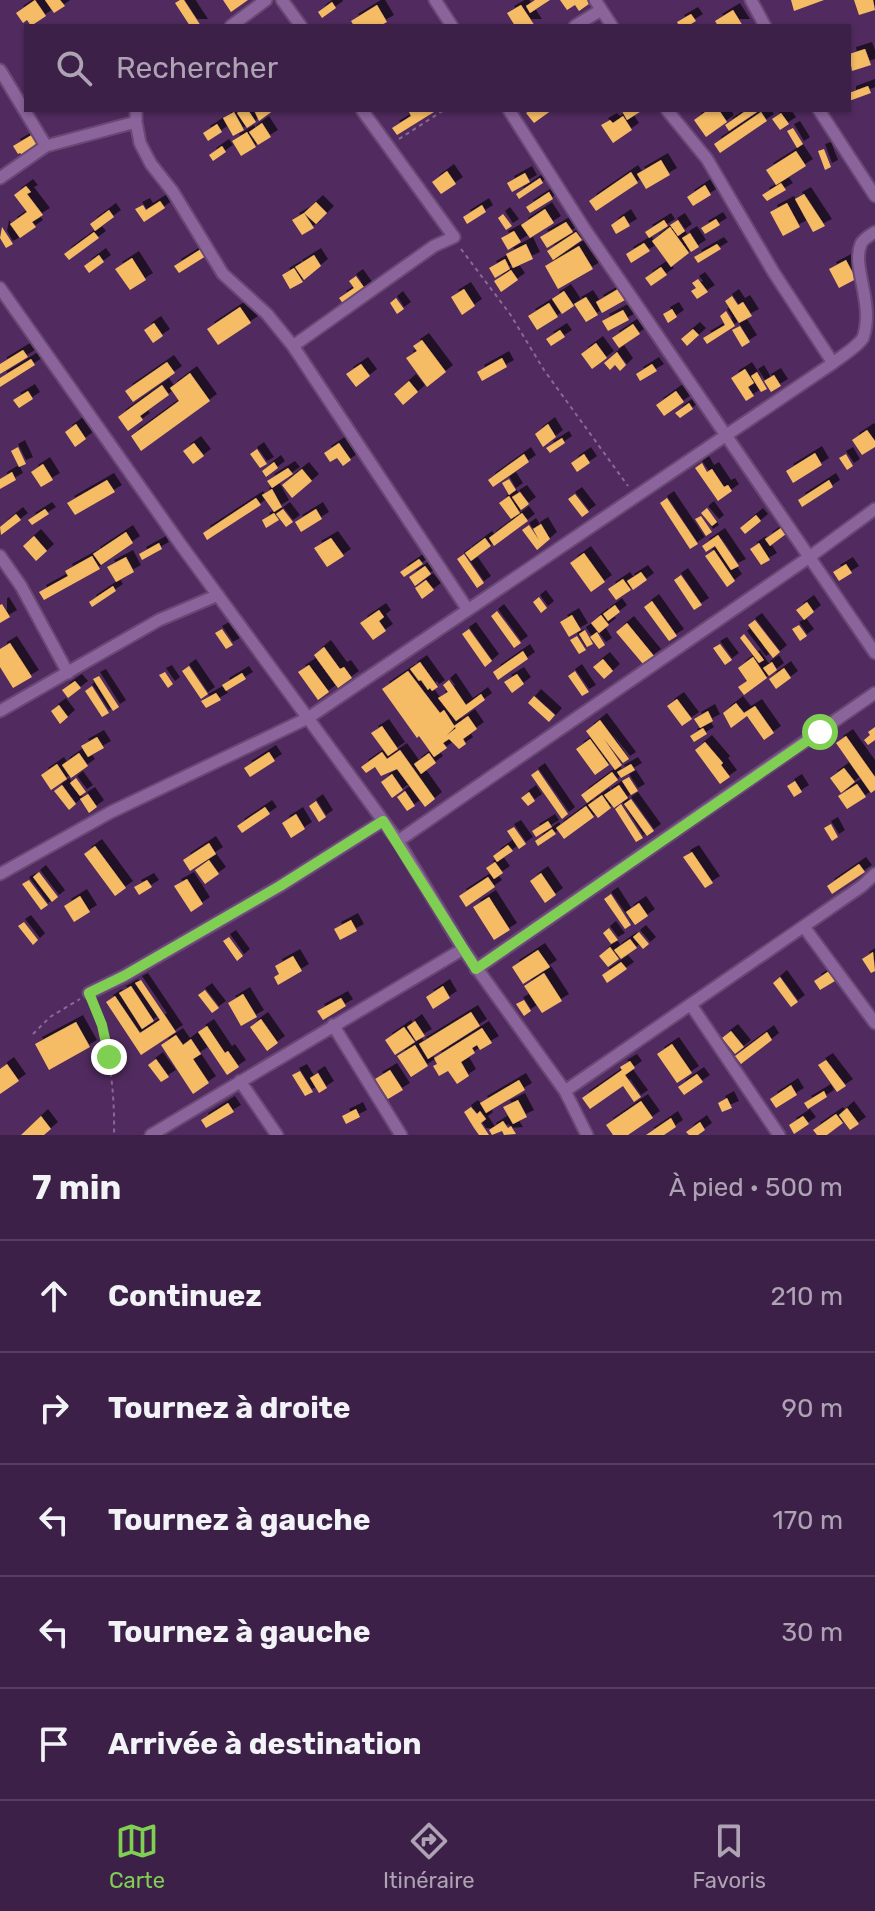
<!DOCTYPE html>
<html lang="fr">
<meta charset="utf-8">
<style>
body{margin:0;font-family:Rubik,sans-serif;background:#44284e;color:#f1f3f6}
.stop{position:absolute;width:24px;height:24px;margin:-18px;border:6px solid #7fd052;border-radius:50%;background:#fff}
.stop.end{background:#7fd052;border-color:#fff;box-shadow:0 2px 8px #0008}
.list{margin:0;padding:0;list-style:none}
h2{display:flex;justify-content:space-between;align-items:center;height:104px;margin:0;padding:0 32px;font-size:34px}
h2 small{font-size:26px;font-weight:400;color:#ada3b4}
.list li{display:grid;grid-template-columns:52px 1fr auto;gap:24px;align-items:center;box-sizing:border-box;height:112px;padding:0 32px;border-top:2px solid #563e60}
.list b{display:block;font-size:30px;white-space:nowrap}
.list em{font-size:26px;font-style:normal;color:#ada3b4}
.icon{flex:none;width:44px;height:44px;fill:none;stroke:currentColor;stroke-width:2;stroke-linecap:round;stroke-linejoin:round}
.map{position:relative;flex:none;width:875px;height:1135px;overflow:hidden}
.search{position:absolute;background:#3d2047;box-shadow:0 2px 6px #0004;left:24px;right:24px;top:24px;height:88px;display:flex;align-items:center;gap:20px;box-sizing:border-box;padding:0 28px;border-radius:0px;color:#ada3b4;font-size:30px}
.sheet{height:664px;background:#3d2047}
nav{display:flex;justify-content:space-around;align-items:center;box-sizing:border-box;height:112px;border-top:2px solid #563e60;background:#3d2047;font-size:22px;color:#ada3b4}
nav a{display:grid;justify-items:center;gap:4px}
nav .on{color:#7fd052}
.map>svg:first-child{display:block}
.building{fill:#f5bc65;filter:url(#shadow)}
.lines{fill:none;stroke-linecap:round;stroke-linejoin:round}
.street-casing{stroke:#694874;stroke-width:15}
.path{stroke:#896a95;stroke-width:2;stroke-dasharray:4 4;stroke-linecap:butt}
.street{stroke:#8c649c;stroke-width:11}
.route{stroke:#7fd052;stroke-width:10}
</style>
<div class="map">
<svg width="875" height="1135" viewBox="0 0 875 1135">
<defs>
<filter id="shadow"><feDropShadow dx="7" dy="-7" stdDeviation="0" flood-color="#0009"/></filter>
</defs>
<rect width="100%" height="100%" fill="#512b5f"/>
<path class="building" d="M35,0L46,16L31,26L27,20L23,23L16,13Z
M45,0H60L65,6L54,13Z
M180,0H184L201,26H190L175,3Z
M223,0H248L231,12Z
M535,0H550L530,13L526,6Z
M560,0H587L589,4L579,11L575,5L567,10Z
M791,0H824L794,11Z
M854,0H873L875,10L859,15Z
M332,2L336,8L322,18L318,12Z
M377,5L387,22L380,26H354L351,21Z
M521,5L535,26H515L507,13Z
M733,10L743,26H718L715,21Z
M691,14L696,21L688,26H679L677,22Z
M865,49L871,65L852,71L849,54Z
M868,86L871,93L849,101V93Z
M241,110H248L256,122L247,128L237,113Z
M254,110H274L259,121Z
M408,110H432L434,112L397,135L392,128L411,116Z
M531,110H552L534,123L526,113Z
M624,110H643L627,120L622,111Z
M708,110H719L727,122L706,137L694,120Z
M747,110H760L729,131L725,125Z
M234,112L244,130L233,136L223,118Z
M761,112L767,121L720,153L714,144Z
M781,113L789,124L780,130L772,119Z
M623,116L632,130L613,143L601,125L610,120L613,123Z
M262,123L271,137L258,145L249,132Z
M217,124L222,132L208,141L203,133Z
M793,128L803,144L797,148L787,131Z
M247,132L256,147L241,156L232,141Z
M35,133L40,141L35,144L37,148L23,156L20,153L18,154L13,146Z
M222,146L226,152L213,161L209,155Z
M824,149L831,167L825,170L818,151Z
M796,151L806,166L776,185L766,170Z
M661,160L670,175L646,189L637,174Z
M447,171L456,184L441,194L432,182Z
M631,172L638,183L596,211L589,201Z
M525,173L530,182L512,192L507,183Z
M540,178L543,183L519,199L516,194Z
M781,183L786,190L767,201L762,195Z
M705,185L711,195L693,206L687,197Z
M26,186L31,192L27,194L43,215L32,222L36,227L20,238L10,224L27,212L14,195Z
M549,192L553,199L530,213L526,207Z
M804,194L825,226L813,232L795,199Z
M160,201L165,208L144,222L135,209L143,205L146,210Z
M316,202L327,213L316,224L304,213Z
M787,203L800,227L783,236L770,212Z
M482,205L486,212L467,224L463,217Z
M545,209L554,223L530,238L521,225Z
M109,210L114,217L95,231L90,224Z
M304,213L314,228L302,235L292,220Z
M503,214L512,226L506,230L498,218Z
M624,216L630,226L616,234L611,225Z
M716,219L720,225L705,234L701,228Z
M664,220L668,226L649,238L645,232Z
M678,220L685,231L678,236L670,225Z
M566,222L573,232L547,248L540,237Z
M2,227L13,244L6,248L0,238Z
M670,227L689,253L671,267L652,241Z
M514,231L521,242L508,250L501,238Z
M94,232L99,238L69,260L64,254Z
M576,232L582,240L553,260L547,251Z
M690,233L699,247L691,252L682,238Z
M644,243L650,251L631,263L626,254Z
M526,244L533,259L513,268L506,254Z
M717,244L721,249L698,263L694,257Z
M579,246L593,269L558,289L545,266Z
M201,249L206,256L179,273L174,266Z
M99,255L104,262L89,273L84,266Z
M314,255L321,266L304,280L295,267Z
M132,258L146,280L130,290L115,269Z
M505,259L510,269L495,278L489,268Z
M846,260L856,279L839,288L829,269Z
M661,267L667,275L651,286L645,278Z
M294,268L303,282L290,289L282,275Z
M511,270L518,280L501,292L494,281Z
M356,276L366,290L344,305L339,298L354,288L349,281Z
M698,279L708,292L697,299L691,291L696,288L692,283Z
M464,289L475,306L462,315L451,297Z
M618,289L625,300L602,313L596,302Z
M564,291L574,306L562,314L552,299Z
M732,296L738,305L743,302L752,316L739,323L725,301Z
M586,297L598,315L586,322L574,304Z
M396,298L404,309L397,314L390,303Z
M549,303L558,317L537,330L528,316Z
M240,307L251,323L218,345L207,329Z
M672,309L677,317L668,323L663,314Z
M623,310L629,320L608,331L602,321Z
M726,311L735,326L707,344L703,338L725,325L720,316Z
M154,323L163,336L153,343L144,330Z
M633,324L640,334L619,348L612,338Z
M740,326L750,342L742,347L732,330Z
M693,329L699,335L687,346L681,339Z
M560,330L565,337L551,346L546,339Z
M422,340L446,372L427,387L406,358L417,351L413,346Z
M596,343L607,358L592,369L581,354Z
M23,350L28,357L0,374V364Z
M617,352L626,365L620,371L615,365L610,370L604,363Z
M502,358L507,367L482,381L477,372Z
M31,359L35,365L0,387V378Z
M167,362L175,373L133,402L125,391Z
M361,364L370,376L356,387L346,374Z
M652,364L657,371L640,381L636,374Z
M745,369L754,383L748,387L754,396L746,401L731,378Z
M757,372L767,389L761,392L751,376Z
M190,373L210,401L141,451L131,436L179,401L170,388Z
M774,375L781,386L771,392L764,381Z
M409,381L418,392L403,405L394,394Z
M162,385L169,395L140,416L143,420L128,431L118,417Z
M28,391L33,399L19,408L13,400Z
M676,391L684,402L664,416L656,405Z
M689,403L693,409L680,418L675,413Z
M76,424L86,439L75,447L65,432Z
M548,424L556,437L543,447L535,434Z
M867,430L875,441V447L862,455L852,440Z
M562,438L565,443L550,453L546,448Z
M194,443L204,456L193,464L183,451Z
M339,443L351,460L343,466L337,458L330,462L324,453Z
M18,447L26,464L19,467L11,451Z
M257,449L267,464L260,468L250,454Z
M815,453L822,465L793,483L786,471Z
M524,454L529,462L493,487L488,480Z
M584,454L590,463L577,472L571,463Z
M846,454L853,466L847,470L839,458Z
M274,462L278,468L266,477L262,471Z
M702,463L707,472L712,469L724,487L728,485L732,491L718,501L695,468Z
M43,464L53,480L41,487L31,472Z
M288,468L293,474L272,488L267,481Z
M302,469L312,481L292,498L282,485Z
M12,472L16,480L0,489V479Z
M509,479L516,490L509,495L502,483Z
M107,480L115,492L75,515L67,503Z
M829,480L833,487L802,507L798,500Z
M272,489L282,507L274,512L262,495Z
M520,492L529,504L521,510L512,497Z
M575,494L589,512L582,517L568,499Z
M509,496L520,513L511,519L499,503Z
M256,498L261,505L207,540L203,533Z
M667,498L698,544L690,549L660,503Z
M707,508L717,522L712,526L701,513Z
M45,509L49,514L32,525L28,520Z
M283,509L293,522L286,527L276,514Z
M316,509L322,519L301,532L295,522Z
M274,513L279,520L266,528L262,520Z
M522,513L528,521L494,546L489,538Z
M16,514L21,520L1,535L0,527Z
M756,515L761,521L745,534L740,528Z
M701,516L712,532L706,536L695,519Z
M541,524L550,539L537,550L522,530L529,525L539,540L533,529Z
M781,528L786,534L770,546L765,539Z
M126,532L133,543L101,565L93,554Z
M718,535L739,566L731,570L715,546L706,552L702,546Z
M34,536L47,551L36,561L23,546Z
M331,538L344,556L327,567L314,548Z
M485,538L491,546L471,561L465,553Z
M159,543L162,549L142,560L139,554Z
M759,543L770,560L761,565L750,549Z
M714,550L735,581L727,587L705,556Z
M584,553L605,582L591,592L570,563Z
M464,554L484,583L477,588L457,559Z
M92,556L100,569L44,600L39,592L68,576L65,571Z
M126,557L134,572L116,582L107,567Z
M419,559L423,564L404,577L400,572Z
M846,564L852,573L839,581L833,572Z
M425,566L431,574L415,586L409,577Z
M641,572L647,580L633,590L627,581Z
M681,575L702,605L694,610L674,580Z
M623,579L631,590L616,600L608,589Z
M426,580L434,590L422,599L415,588Z
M113,586L116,591L92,607L89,602Z
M539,597L547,608L541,613L533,602Z
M652,601L677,636L669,641L644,607Z
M807,602L814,612L804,620L796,610Z
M2,604L10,617L0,623V605Z
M615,605L620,612L608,621L603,614Z
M379,610L384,617L379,621L386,631L373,640L360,623Z
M497,611L521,643L514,648L491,616Z
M572,615L581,630L569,637L560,622Z
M601,615L609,625L599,633L591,623Z
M755,620L780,652L773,658L748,625Z
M627,623L654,656L643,664L616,632Z
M799,625L807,636L800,641L792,629Z
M222,629L233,645L226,649L215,633Z
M469,629L492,661L485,667L462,634Z
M585,630L593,644L587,647L579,634Z
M597,632L605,645L599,649L590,637Z
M744,634L764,660L759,663L740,638Z
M577,636L586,650L579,654L570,640Z
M10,643L32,677L13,688L0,667V649Z
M720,644L732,660L725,665L713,648Z
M324,647L340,669L344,667L352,678L338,688L314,655Z
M523,651L528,659L498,680L493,672Z
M753,657L767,678L744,695L738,687L747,681L738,668Z
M603,659L613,671L604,679L593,667Z
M420,662L438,687L432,691L430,688L428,690L421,680L419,681L410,669Z
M772,662L777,670L769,676L763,668Z
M309,665L329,692L318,700L298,672Z
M189,666L208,694L201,699L182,671Z
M784,668L791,678L776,689L769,679Z
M408,671L440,713L444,710L448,716L455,727L446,736L456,728L454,726L468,716L477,729L463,739L466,744L459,749L449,739L443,743L447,748L434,757L419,736L417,738L382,689Z
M575,671L589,692L582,696L568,676Z
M165,672L173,684L168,688L159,675Z
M242,673L246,679L226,691L222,685Z
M517,674L524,684L512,693L504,682Z
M99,676L119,707L113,711L93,679Z
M449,680L466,705L481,694L485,700L456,721L438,698L448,692L443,685Z
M75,681L81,688L68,698L62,690Z
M92,686L109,713L102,717L85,691Z
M216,693L221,700L206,708L201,701Z
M534,696L555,715L549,722L528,703Z
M677,699L692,719L682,726L667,706Z
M736,703L744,713L755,706L774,733L764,740L747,716L731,728L723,713Z
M59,705L68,717L60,724L51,711Z
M708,711L713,721L700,728L694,719Z
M600,720L629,759L623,763L604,739L622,765L615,770L586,731Z
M382,726L398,749L388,756L371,733Z
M875,727V740L868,745L864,740L870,735L868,732Z
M703,728L707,734L694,742L690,736Z
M846,736L875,777V790L871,793L836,743Z
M97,737L104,748L88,757L81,746Z
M590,739L609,765L595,775L576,749Z
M705,742L723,763L721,765L730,777L720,784L695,750Z
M400,750L435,799L425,807L397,769L381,776L375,767L366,773L361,767L382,752L387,759Z
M269,752L275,761L250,777L244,768Z
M79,753L88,766L71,778L62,765Z
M429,753L436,763L421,774L414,764Z
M57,764L67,779L51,790L41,775Z
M631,764L635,770L621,778L617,772Z
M844,768L855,782L841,793L830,778Z
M538,770L568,814L562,819L531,775Z
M612,772L618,780L587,803L581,795Z
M392,774L403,790L392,798L381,782Z
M629,777L638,791L631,795L622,781Z
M76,778L86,792L80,796L70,783Z
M795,781L802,792L794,797L787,786Z
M857,784L866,797L847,809L838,796Z
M62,785L76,804L69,810L54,791Z
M619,785L628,798L614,808L604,795Z
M405,791L415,806L407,811L397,797Z
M529,792L535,801L528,806L521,798Z
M88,794L97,807L89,813L80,799Z
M602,795L611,808L598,818L588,805Z
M631,799L654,831L647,836L624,804Z
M316,801L326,817L319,822L309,806Z
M621,804L643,838L636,842L615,809Z
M586,806L594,817L564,839L556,828Z
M265,807L270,814L242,833L237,826Z
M296,814L305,829L291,838L282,823Z
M548,821L552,827L536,837L532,831Z
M831,824L838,837L832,841L824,828Z
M514,827L526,844L519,849L507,831Z
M552,829L556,834L538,846L535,841Z
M209,843L216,854L190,871L183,860Z
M508,845L513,851L497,862L493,856Z
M95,846L126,888L115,896L84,854Z
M692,852L713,883L705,888L683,857Z
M209,860L219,874L205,884L195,870Z
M495,862L503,873L494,879L486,868Z
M859,864L865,872L832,894L827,886Z
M39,872L58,897L52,902L33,877Z
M541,873L556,895L545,903L530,881Z
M488,877L495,887L466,907L459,896Z
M187,879L203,904L191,912L174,886Z
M29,880L48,905L41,910L22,884Z
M147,880L152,887L139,895L134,887Z
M611,894L631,925L625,929L604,899Z
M80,896L90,912L74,922L64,906Z
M489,897L510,930L494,940L473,907Z
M639,903L648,916L635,925L626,912Z
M351,920L357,931L340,940L334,929Z
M24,922L38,940L33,945L18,926Z
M609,928L618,940L611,944L603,933Z
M639,932L649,944L643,949L633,937Z
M229,937L243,956L237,961L223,941Z
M630,939L637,948L621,959L614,950Z
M610,947L619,959L608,967L599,956Z
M538,950L550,967L523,984L512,967Z
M873,952L875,971L871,973L862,959Z
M293,956L302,971L278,985L274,977L279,974L275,966Z
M621,962L627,969L607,983L602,975Z
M829,971L835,981L820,990L814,981Z
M544,973L562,1001L542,1013L524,986Z
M780,977L798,1002L791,1007L773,983Z
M141,980L176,1032L141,1055L106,1002L115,996L140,1033L160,1020L135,983Z
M131,986L154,1021L142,1029L119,993Z
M443,986L450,998L433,1009L426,997Z
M205,990L219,1008L212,1013L198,995Z
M243,994L257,1017L241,1026L228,1003Z
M341,998L346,1006L323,1020L317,1011Z
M524,1000L531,1011L524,1016L516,1004Z
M471,1012L480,1026L428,1059L419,1044Z
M261,1019L278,1043L267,1051L250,1027Z
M415,1021L425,1036L416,1041L407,1027Z
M76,1022L90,1047L49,1070L35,1044Z
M207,1026L225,1053L228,1051L239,1067L227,1075L198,1032Z
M404,1027L415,1042L395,1055L385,1040Z
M482,1028L492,1043L480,1050L477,1045L472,1048L475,1053L461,1062L469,1076L457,1084L448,1071L439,1076L433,1066L437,1064L434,1058Z
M731,1031L744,1047L735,1054L722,1038Z
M767,1032L772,1040L741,1064L735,1056Z
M176,1035L183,1045L191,1039L201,1054L193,1059L209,1083L193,1094L161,1045Z
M672,1044L692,1073L677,1083L657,1054Z
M415,1045L428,1066L411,1077L397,1056Z
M156,1059L169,1077L161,1082L148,1065Z
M826,1060L846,1086L837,1092L818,1065Z
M630,1061L635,1068L625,1075L641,1097L634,1102L623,1086L590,1109L582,1098L622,1070L620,1067Z
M7,1064L19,1081L0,1094V1069Z
M390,1070L403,1090L388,1099L375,1079Z
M300,1071L313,1092L305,1096L292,1075Z
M318,1073L327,1088L319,1093L310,1078Z
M697,1074L703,1082L684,1095L678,1087Z
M519,1080L525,1090L486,1113L480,1103Z
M791,1085L797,1095L776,1108L770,1099Z
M824,1091L827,1097L808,1109L804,1103Z
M727,1098L732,1108L722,1112L718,1103Z
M518,1100L527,1117L513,1124L503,1107Z
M641,1101L653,1118L628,1135H613L606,1125Z
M228,1103L234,1112L206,1128L201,1120Z
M471,1107L477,1114L480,1111L486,1119L481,1123L489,1135H479L474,1128L464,1112Z
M847,1108L859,1124L850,1130L839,1115Z
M356,1109L360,1117L346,1124L342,1116Z
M836,1114L843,1123L827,1135H817L813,1130Z
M41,1116L51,1129L44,1135H21Z
M803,1116L809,1124L794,1134L789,1125Z
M671,1118L676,1127L664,1135H646Z
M503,1121L508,1128L511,1126L516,1134L504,1135L502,1131L492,1135L489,1130Z
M700,1122L705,1130L698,1135H689L686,1132Z"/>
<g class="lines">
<defs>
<path id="street" d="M282,0L301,26
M435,0L452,26
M595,0L612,26
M751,0L765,26
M231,26L266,0
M575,26L601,10
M0,70L46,146
M136,110V122L140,143L151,164L173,192L223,274L267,314L293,346L468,610
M509,110L584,228L875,653
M667,110L707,159L774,273L833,363
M819,110L875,196
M0,178L46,146L136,122
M0,288L181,545L398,841L463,949L565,1091L587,1135
M293,346L434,246L454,237L362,110
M0,556L21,586L68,673
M0,711L159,620L218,595
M398,841L808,558L875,509
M0,874L111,812L308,718L833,363C843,355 856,348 863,338C875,303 851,267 861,244C863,239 870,235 875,232
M804,927L875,1023
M476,969L875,693
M89,993L124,976L280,886L383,821
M691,1005L779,1135
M333,1025L401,1135
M240,1081L277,1135
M565,1091L862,886L875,874
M151,1135L463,949"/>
</defs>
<use href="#street" class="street-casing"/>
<path class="path" d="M399,139L444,110
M461,249L510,314L544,370L628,486
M93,1003C109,1044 115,1090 114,1135
M33,1034L50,1017L80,999"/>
<use href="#street" class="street"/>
</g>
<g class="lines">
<path class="route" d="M109,1057L102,1025L89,993L124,976L280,886L383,821L476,969L820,732"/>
</g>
</svg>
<div class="stop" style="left:820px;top:732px"></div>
<div class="stop end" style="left:109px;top:1057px"></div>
<div class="search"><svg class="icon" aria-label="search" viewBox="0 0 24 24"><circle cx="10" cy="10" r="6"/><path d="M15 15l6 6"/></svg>Rechercher</div>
</div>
<section class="sheet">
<h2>7 min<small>À pied · 500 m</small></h2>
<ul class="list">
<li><svg class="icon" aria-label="ahead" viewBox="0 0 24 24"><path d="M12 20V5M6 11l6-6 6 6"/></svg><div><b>Continuez</b></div><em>210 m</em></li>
<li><svg class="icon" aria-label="right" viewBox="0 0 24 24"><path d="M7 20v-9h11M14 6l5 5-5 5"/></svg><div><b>Tournez à droite</b></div><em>90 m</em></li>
<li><svg class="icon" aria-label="left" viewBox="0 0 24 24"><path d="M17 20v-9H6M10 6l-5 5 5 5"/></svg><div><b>Tournez à gauche</b></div><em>170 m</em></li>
<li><svg class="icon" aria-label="left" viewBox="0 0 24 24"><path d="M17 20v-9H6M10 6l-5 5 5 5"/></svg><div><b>Tournez à gauche</b></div><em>30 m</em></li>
<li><svg class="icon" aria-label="arrive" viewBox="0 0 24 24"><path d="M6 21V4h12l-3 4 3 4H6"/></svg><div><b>Arrivée à destination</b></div></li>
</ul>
</section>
<nav>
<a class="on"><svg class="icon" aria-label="map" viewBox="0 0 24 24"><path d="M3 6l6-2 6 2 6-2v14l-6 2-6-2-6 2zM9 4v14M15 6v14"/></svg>Carte</a>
<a><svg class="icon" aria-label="directions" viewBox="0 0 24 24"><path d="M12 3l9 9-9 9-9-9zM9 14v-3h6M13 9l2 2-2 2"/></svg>Itinéraire</a>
<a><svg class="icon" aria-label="saved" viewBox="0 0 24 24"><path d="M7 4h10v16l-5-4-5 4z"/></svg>Favoris</a>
</nav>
